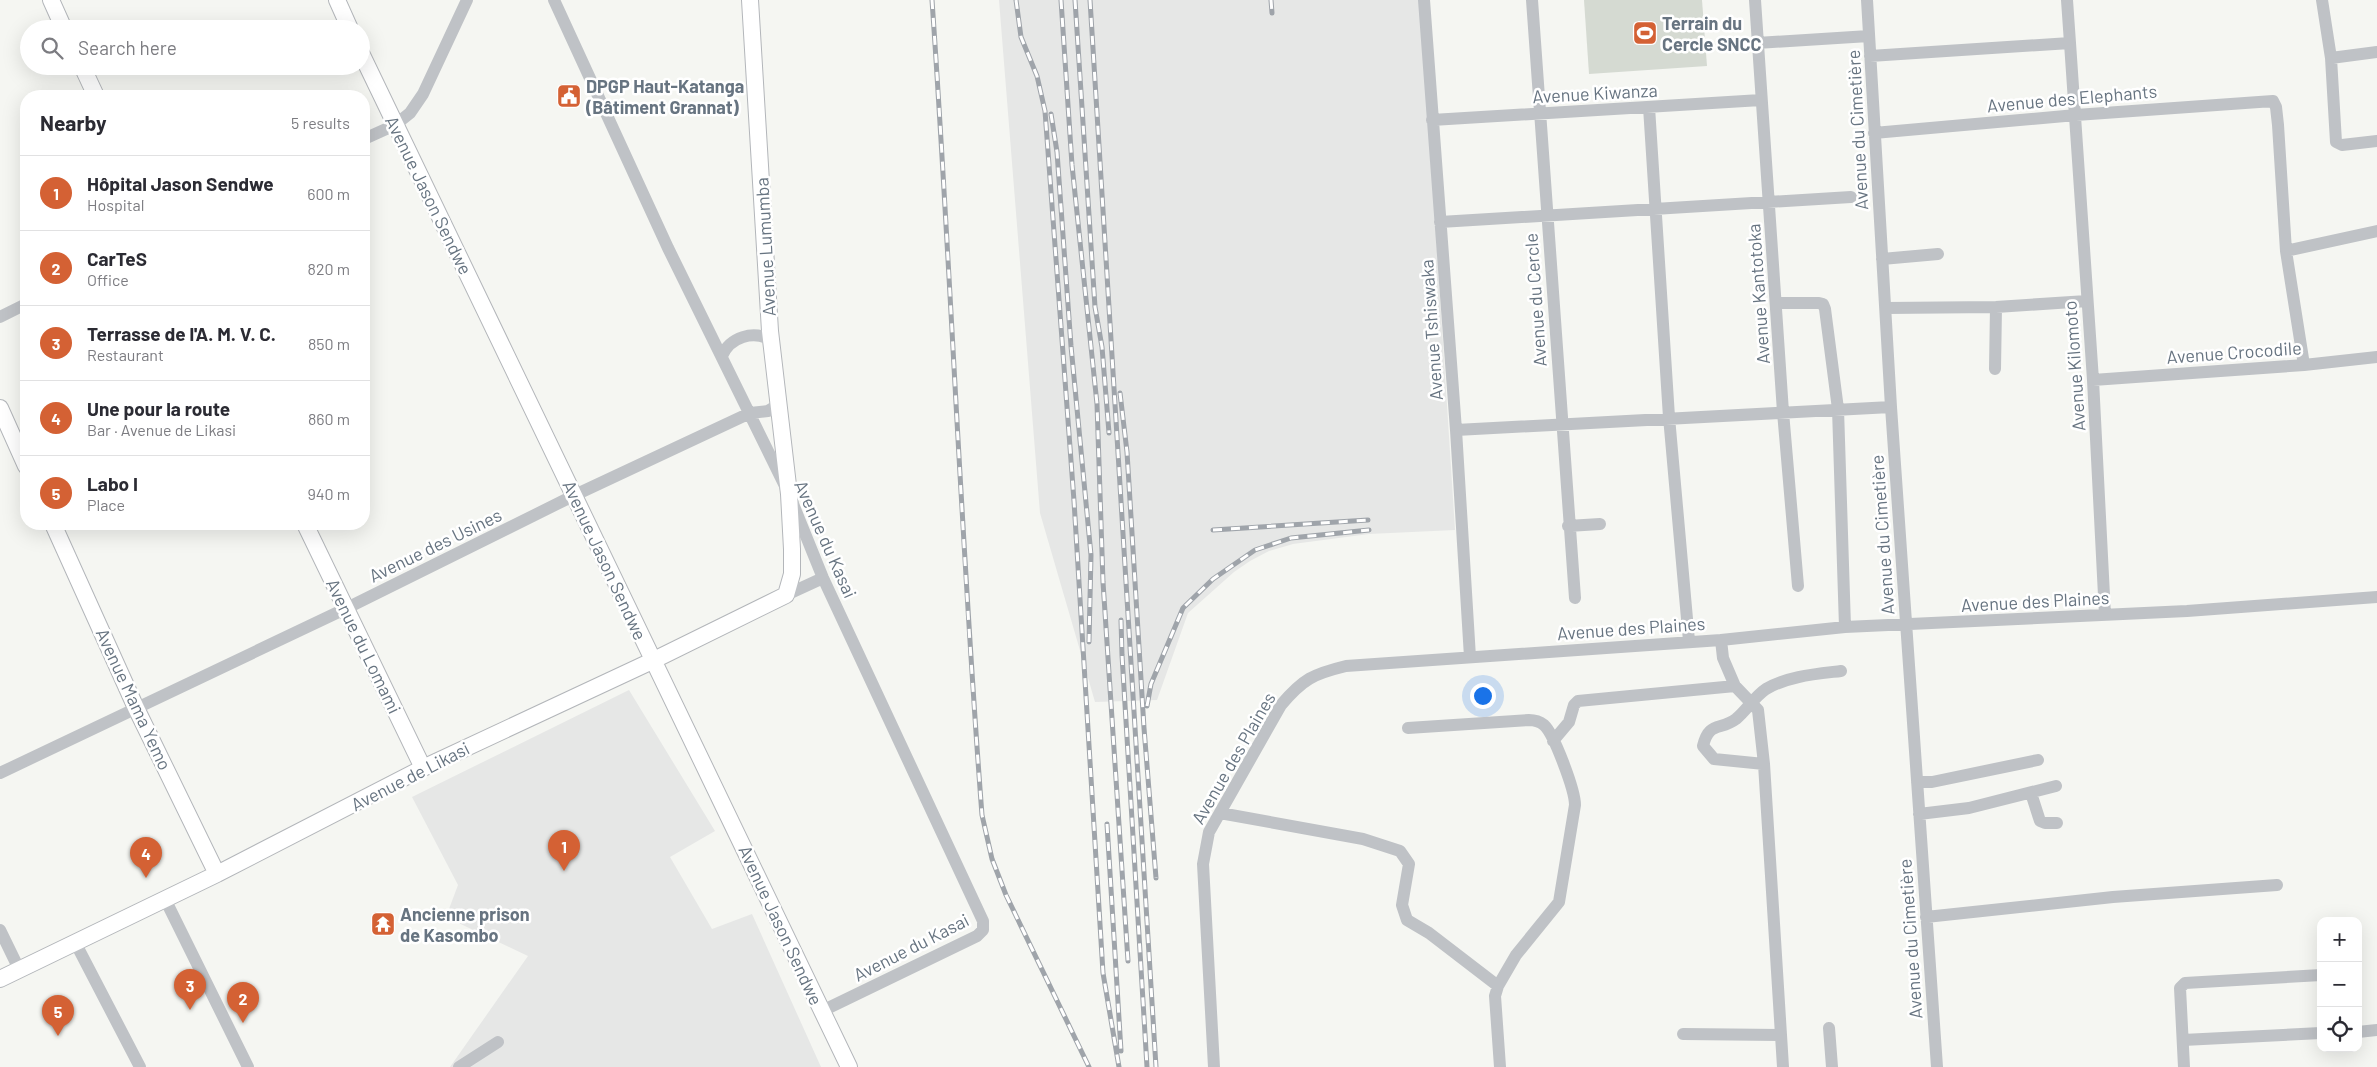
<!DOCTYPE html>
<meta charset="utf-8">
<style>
body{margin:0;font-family:Barlow,sans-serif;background:#f7f7f7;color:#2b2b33}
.controls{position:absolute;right:15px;bottom:15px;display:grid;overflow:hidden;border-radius:10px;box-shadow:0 5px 20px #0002}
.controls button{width:45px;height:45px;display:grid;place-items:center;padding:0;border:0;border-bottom:1px solid #e1e1e2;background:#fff;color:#2b2b33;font:25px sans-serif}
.you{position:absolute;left:1482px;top:695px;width:18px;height:18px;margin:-12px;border:4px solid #fff;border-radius:50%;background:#1a73e8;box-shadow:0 0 0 8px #1a73e833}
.badge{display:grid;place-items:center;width:32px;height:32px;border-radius:50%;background:#d46134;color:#fff;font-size:16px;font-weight:700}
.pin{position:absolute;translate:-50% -41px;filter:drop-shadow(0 1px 2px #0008)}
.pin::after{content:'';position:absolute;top:26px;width:18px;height:15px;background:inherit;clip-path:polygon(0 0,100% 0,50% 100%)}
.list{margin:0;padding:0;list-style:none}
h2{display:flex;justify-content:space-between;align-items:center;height:65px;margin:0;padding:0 20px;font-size:21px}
h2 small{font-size:16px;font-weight:400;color:#7c7c81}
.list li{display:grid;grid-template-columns:32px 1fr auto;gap:15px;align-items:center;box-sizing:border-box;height:75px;padding:0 20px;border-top:1px solid #e1e1e2}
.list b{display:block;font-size:19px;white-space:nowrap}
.list p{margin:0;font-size:16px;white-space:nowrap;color:#7c7c81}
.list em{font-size:16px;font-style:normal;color:#7c7c81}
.icon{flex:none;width:28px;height:28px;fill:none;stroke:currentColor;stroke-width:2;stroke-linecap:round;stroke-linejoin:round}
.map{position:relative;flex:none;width:2377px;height:1067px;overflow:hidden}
.search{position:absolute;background:#fff;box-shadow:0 5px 20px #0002;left:20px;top:20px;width:350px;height:55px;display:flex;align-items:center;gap:12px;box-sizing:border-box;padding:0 18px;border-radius:28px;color:#7c7c81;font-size:19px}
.panel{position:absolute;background:#fff;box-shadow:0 5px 20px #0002;left:20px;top:90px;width:350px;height:440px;border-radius:20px}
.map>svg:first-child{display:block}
.built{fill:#e6e7e6}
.green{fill:#d5dad2}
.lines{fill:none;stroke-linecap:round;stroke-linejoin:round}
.major-casing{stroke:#b3b6ba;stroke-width:18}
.minor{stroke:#bfc2c6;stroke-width:12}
.major{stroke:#fff;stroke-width:16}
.rail-casing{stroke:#9fa4aa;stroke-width:5}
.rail{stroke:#fff;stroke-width:3;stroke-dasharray:9;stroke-linecap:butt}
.labels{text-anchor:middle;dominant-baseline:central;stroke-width:5;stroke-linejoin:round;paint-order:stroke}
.poi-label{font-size:18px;font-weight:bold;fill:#677481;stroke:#fff;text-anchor:start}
.street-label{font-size:18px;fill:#677481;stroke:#fff}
</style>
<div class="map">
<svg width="2377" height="1067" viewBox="0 0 2377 1067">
<rect width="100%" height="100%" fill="#f5f6f2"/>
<path class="built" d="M999,0H1421L1455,530L1369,534L1293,544L1269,551L1250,561L1234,572L1188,613L1157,700L1095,702L1040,513Z
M629,690L715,831L670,857L712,929L752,914L821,1067H450L528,956L446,917L458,885L412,797Z"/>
<path class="green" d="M1584,0H1702L1707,66L1589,74Z"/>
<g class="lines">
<defs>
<path id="major" d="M51,0L64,29
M337,0L350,29
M361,53L849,1067
M82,66L96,96
M0,408L26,466
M53,524L136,708L217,874
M305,524L423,768
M0,979L217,874L423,768L652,661L786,595L792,574V549L789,494L770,331L750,0"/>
</defs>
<use href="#major" class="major-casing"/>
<path class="minor" d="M554,0L668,248L789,494L823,578L983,921V930L977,936L822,1011
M1424,0L1456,430L1470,657
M1532,0L1575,598
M1755,0L1783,412L1798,586
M1867,0L1891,407L1937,1067
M2067,0L2070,43
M2322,0L2331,58L2336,142L2342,145L2377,141
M1757,43L1869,36
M1870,56L2070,43L2093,380L2105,615
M2331,58L2377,52
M1649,107L1669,417L1689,641
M1432,120L1761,100
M1874,133L2076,115L2273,101L2276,107L2278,125L2286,251L2304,365
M364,139L395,125L410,113L423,94L467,0
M1440,222L1851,197
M2286,251L2377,231
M1882,259L1938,254
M1777,303H1819L1823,304L1825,309L1838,409L1845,627
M1886,308L1996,307L2087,301
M0,317L26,304
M722,356C730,337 753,330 771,340
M1995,369L1996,307
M2093,380L2304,365L2377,357
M1456,430L1891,407
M1568,526L1600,524
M786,595L823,578
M1721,640L1723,658L1735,686L1758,710L1764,764L1783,1067
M1408,728L1529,720C1534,720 1539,721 1544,725C1554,734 1575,790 1575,805L1559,902L1516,955L1498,986L1495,996L1500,1067
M1553,741L1569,722L1574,705L1578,701L1735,686
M1764,764L1714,759L1703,746C1709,721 1720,731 1736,719C1747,710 1754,697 1766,689C1788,676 1816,674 1841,671
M0,773L347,608L575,495L750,413L768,411L778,405
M1917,782H1932L2038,760
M2031,793L2040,821L2045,823H2057
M1220,813L1363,839L1400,851L1409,864L1402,905L1407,920L1429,933L1498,986
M1919,814L1969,808L2056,786
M165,899L248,1067
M1926,917L2113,897L2277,885
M0,930L19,969
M75,942L140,1067
M1829,1028L1832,1067
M2358,1032L2377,1030
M1683,1034L1781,1035
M2183,1040L2321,1033
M459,1067L498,1042
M1214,1067L1203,864L1209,832L1281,705C1303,679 1313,674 1346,666L1721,640L1845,627L2187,611L2377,597
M2184,1067L2180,988L2185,983L2321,975"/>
<use href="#major" class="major"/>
<defs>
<path id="rail" d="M932,0C951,272 961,544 982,815L992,859L1006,895L1089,1067
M1016,0L1021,37L1037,76L1045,111L1074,501L1103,973L1119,1067
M1061,0L1072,165L1097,404L1103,582L1128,961
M1075,0L1095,307L1102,347L1109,433
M1090,0L1156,1067
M1271,0L1272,13
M1051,114L1057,152L1071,346L1091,555L1089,642
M1120,393L1127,452L1144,728L1156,878
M1213,530L1368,520
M1121,620L1122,655L1147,1067
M1147,706L1151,684L1183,608L1213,579L1255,550L1291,538L1369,530
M1107,824L1121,1051"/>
</defs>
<use href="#rail" class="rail-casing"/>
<use href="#rail" class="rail"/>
</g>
<defs>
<symbol id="stadium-square" viewBox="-11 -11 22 22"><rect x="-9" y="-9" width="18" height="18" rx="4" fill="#d46134" stroke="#fff"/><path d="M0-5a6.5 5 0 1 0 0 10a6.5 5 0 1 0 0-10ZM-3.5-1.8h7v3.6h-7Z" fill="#fff"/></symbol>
<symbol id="civic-square" viewBox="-11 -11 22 22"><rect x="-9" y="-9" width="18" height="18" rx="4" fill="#d46134" stroke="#fff"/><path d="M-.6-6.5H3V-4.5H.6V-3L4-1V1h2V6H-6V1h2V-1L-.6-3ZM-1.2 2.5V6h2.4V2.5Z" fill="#fff"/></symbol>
<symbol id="temple-square" viewBox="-11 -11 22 22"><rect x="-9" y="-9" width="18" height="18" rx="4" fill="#d46134" stroke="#fff"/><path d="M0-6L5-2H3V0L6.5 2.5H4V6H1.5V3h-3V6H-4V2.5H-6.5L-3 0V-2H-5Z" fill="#fff"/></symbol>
</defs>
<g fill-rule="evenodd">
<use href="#stadium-square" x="1631" y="19" width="28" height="28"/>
<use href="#civic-square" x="555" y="82" width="28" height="28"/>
<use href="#temple-square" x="369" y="910" width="28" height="28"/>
</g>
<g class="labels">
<g class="poi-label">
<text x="1662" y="23">Terrain du<tspan x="1662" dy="21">Cercle SNCC</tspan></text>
<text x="586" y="86">DPGP Haut-Katanga<tspan x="586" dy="21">(Bâtiment Grannat)</tspan></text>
<text x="400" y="914">Ancienne prison<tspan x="400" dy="21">de Kasombo</tspan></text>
</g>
<g class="street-label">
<text transform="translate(1595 93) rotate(-3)">Avenue Kiwanza</text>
<text transform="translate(2072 98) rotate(-5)">Avenue des Elephants</text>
<text transform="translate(1857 130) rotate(-93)">Avenue du Cimetière</text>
<text transform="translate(429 195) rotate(64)">Avenue Jason Sendwe</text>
<text transform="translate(765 247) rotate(-93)">Avenue Lumumba</text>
<text transform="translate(1758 294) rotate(-94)">Avenue Kantotoka</text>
<text transform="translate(1535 300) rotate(-94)">Avenue du Cercle</text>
<text transform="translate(1431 330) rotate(-94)">Avenue Tshiswaka</text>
<text transform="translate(2234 352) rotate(-4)">Avenue Crocodile</text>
<text transform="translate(2074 366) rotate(-94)">Avenue Kilomoto</text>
<text transform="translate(1882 535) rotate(-94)">Avenue du Cimetière</text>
<text transform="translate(826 539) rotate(66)">Avenue du Kasai</text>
<text transform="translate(435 545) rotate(-26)">Avenue des Usines</text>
<text transform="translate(605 560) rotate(65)">Avenue Jason Sendwe</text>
<text transform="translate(2035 601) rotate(-3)">Avenue des Plaines</text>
<text transform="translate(1631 628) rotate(-4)">Avenue des Plaines</text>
<text transform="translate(364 646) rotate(64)">Avenue du Lomami</text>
<text transform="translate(134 699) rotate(65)">Avenue Mama Yemo</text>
<text transform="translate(1233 758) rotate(-60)">Avenue des Plaines</text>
<text transform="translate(410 776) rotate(-27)">Avenue de Likasi</text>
<text transform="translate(781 925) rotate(65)">Avenue Jason Sendwe</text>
<text transform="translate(1910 939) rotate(-94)">Avenue du Cimetière</text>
<text transform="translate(911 947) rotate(-27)">Avenue du Kasai</text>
</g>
</g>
</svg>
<div class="controls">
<button>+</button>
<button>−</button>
<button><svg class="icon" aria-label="locate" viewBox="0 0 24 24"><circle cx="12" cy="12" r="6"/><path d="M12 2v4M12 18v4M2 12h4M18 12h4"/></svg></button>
</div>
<div class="you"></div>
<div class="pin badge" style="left:564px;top:871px">1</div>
<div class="pin badge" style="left:243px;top:1023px">2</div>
<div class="pin badge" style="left:190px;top:1010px">3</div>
<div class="pin badge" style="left:146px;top:878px">4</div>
<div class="pin badge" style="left:58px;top:1036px">5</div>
<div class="search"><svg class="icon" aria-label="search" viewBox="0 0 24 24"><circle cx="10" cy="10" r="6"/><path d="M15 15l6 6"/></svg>Search here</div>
<section class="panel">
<h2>Nearby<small>5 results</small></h2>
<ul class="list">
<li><span class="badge">1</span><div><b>Hôpital Jason Sendwe</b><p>Hospital</p></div><em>600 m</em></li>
<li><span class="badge">2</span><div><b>CarTeS</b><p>Office</p></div><em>820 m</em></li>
<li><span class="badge">3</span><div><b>Terrasse de l'A. M. V. C.</b><p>Restaurant</p></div><em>850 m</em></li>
<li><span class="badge">4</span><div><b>Une pour la route</b><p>Bar · Avenue de Likasi</p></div><em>860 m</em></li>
<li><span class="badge">5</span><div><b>Labo I</b><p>Place</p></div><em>940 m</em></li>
</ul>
</section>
</div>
